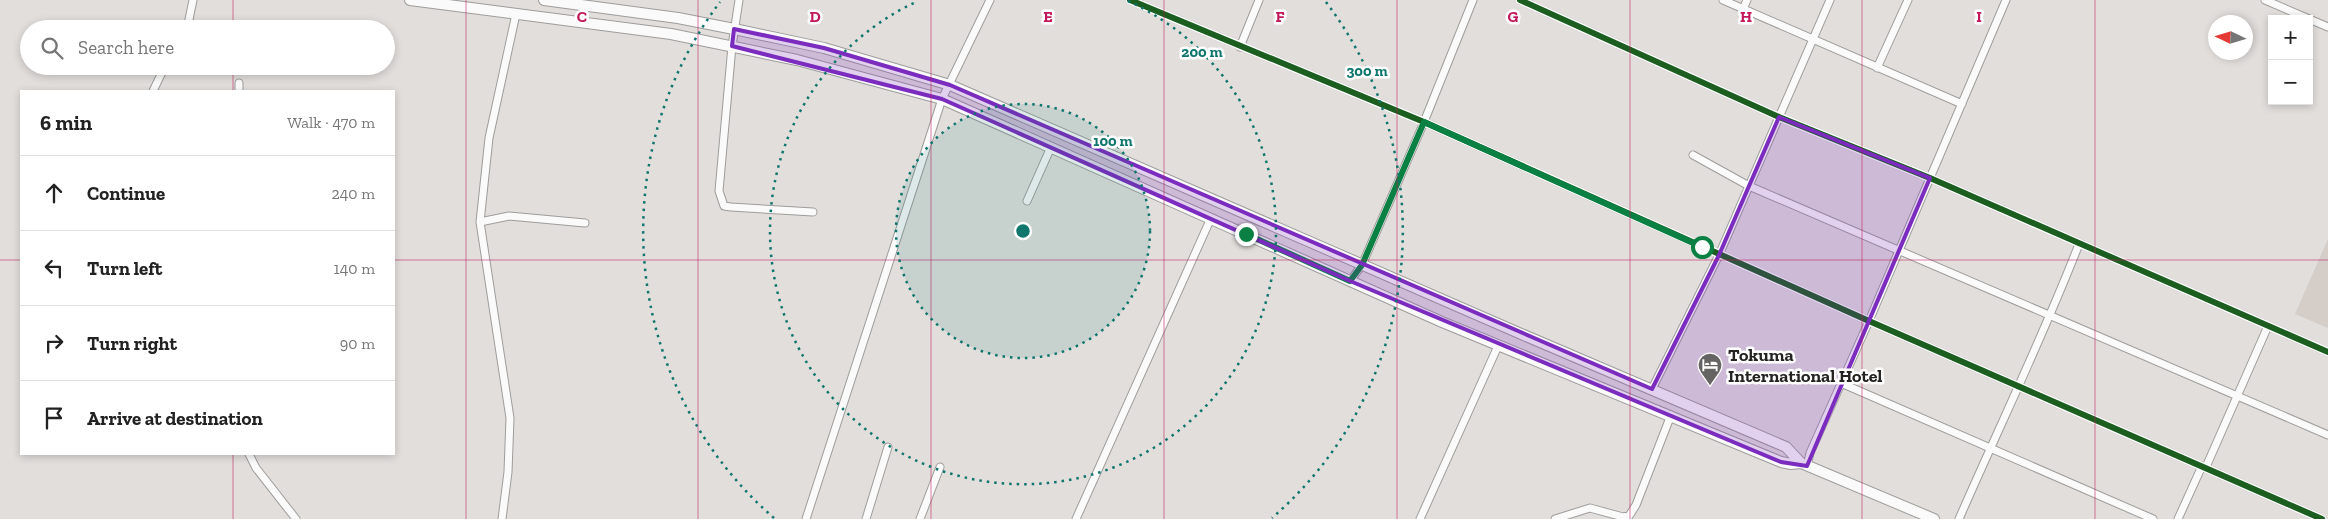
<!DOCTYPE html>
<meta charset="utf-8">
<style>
body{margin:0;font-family:"Zilla Slab",serif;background:#f2f2f2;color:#222}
.controls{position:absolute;right:15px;top:15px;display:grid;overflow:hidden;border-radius:0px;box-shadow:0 2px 8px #0003}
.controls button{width:45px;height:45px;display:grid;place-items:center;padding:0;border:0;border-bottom:1px solid #e0e0e0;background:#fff;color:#222;font:25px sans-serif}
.compass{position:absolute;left:2208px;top:15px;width:45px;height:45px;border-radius:50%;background:#fff;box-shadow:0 2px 8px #0003;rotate:274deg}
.stop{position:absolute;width:15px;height:15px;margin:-11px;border:4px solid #0b8043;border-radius:50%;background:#fff}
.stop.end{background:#0b8043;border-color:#fff;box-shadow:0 1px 5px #0008}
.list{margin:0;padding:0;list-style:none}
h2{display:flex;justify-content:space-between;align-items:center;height:65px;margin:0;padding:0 20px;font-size:21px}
h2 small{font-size:16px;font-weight:400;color:#767676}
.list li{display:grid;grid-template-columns:32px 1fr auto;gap:15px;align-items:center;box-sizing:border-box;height:75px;padding:0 20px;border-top:1px solid #e0e0e0}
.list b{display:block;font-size:19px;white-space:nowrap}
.list em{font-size:16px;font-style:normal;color:#767676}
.icon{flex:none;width:28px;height:28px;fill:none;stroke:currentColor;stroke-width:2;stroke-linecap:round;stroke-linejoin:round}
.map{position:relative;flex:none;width:2328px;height:519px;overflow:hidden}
.search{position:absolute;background:#fff;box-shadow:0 2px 8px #0003;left:20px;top:20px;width:375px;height:55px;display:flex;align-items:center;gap:12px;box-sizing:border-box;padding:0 18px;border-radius:28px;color:#767676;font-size:19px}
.panel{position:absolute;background:#fff;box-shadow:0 2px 8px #0003;left:20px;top:90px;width:375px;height:365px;border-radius:0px}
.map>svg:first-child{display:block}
.built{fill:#d4cdc8}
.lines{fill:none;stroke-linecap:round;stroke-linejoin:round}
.minor-casing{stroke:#9e9d9b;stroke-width:9}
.secondary-casing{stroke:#9e9d9b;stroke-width:12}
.minor{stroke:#fafafa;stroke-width:7}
.secondary{stroke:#fafafa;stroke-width:10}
.cycleway-casing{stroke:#fff;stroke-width:9}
.cycleway{stroke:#1b5e20;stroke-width:6}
.route{stroke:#0b8043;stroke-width:6}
.marked{fill:#7b2cbf;fill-opacity:0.2;stroke:#7b2cbf;stroke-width:4;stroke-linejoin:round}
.grid{fill:none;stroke:#c2185b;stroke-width:1;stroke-opacity:0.55}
.ring{fill:none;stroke:#0f766e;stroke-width:2.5;stroke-dasharray:2.5 5}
.labels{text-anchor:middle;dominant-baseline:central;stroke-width:5;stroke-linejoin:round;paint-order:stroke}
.poi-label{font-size:18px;font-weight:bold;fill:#242322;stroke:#fff;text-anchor:start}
.grid-label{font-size:16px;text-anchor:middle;font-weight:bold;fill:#c2185b;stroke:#fff;stroke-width:5;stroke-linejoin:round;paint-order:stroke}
.centre{fill:#0f766e;stroke:#fff;stroke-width:2.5}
.ring-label{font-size:15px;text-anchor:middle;font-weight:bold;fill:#0f766e;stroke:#fff;stroke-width:5;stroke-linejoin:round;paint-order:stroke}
</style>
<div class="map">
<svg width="2328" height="519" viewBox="0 0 2328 519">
<rect width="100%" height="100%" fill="#e1dedc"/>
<path class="built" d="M2328,239V328L2295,314Z"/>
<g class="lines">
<defs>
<path id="minor" d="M739,0L732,46L719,191L724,206L731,207L813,212
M1130,0L1424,122L1869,321L2322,519
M1520,0L1779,117L1930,178L2328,352
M1723,0L1962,104
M2265,0L2309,19
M1743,9L1747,0
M2309,19L2328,27
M187,29L193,0
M1240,47L1259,0
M1877,68L1908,0
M239,83V91
M153,91L165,66
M1693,155L1749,186L2328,435
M1027,201L1051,147
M480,222L509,216L585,223
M1350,281L1362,265L1424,122L1473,0
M1841,383L2153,519
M1652,389L1719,255L1830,0
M249,454L256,468L296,519
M1807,466L1810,453L1869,321L2006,0
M2206,467L2268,326
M502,519L508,472L510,418L480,222L489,138L516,14
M806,519L942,99L990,0
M866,519L888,447
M920,519L940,467
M1076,519L1211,218
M1420,519L1498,346
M1555,519L1590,508L1623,517L1629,516L1636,505L1671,415
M1959,519C1999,427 2043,337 2079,244
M2178,519L2202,466"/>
<path id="secondary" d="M410,0L671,34L797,60L942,99L1442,322L1781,462L1791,464L1801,463L1934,519
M544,0L678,18L734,29L824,48L950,85L1519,333L1786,447L1801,463"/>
</defs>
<use href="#minor" class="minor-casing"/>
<use href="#secondary" class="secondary-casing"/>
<use href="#minor" class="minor"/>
<use href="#secondary" class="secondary"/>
<defs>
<path id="cycleway" d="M1130,0L1424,122L1869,321L2322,519
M1520,0L1779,117L1930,178L2328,352"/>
</defs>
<use href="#cycleway" class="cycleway-casing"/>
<use href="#cycleway" class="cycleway"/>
</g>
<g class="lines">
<path class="route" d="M1246,234L1350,281L1362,265L1424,122L1702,247"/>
</g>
<path class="marked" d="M734,29L824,48L950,85L1652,389L1719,255L1779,117L1930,178L1807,466L1781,462L1350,281L942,99L732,46Z"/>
<path class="grid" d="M233,0V29M466,0V519M698,0V519M931,0V519M1164,0V519M1397,0V519M1630,0V519M1862,0V519M2095,0V519M233,66V91M0,260H21M394,260H2328M233,454V519"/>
<circle cx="1023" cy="231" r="127" fill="#0f766e" fill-opacity=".12"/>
<g class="ring">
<circle cx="1023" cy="231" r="127"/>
<path d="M1128 1A253 253 0 1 1 918 1"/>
<path d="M774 518A380 380 0 0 1 720 2M1326 2A380 380 0 0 1 1272 518"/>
</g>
<defs>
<symbol id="hotel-pin" viewBox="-11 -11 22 30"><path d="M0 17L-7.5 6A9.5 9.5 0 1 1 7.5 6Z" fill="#666463" stroke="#fff"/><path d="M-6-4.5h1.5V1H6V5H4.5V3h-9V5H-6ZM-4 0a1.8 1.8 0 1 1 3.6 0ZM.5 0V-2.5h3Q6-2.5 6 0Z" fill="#fff"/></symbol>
</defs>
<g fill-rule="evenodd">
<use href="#hotel-pin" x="1696" y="351" width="28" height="38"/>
</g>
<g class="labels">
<g class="poi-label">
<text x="1728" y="355">Tokuma<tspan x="1728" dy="21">International Hotel</tspan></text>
</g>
</g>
<g class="grid-label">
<text x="582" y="22">C</text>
<text x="815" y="22">D</text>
<text x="1048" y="22">E</text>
<text x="1280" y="22">F</text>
<text x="1513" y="22">G</text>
<text x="1746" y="22">H</text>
<text x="1979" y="22">I</text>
</g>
<circle cx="1023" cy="231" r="8" class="centre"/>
<g class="ring-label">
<text x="1202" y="57">200 m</text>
<text x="1367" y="76">300 m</text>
<text x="1113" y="146">100 m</text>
</g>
</svg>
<div class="controls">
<button>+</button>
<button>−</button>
</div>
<svg class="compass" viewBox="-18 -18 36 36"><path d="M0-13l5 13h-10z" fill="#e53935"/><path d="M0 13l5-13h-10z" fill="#767676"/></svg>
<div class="stop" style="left:1702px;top:247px"></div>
<div class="stop end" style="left:1246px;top:234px"></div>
<div class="search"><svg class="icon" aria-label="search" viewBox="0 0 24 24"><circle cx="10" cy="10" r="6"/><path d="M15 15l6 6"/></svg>Search here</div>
<section class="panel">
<h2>6 min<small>Walk · 470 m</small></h2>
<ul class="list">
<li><svg class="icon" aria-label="ahead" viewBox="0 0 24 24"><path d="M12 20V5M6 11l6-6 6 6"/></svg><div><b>Continue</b></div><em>240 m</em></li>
<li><svg class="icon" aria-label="left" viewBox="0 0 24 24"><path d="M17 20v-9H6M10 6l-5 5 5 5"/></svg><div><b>Turn left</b></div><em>140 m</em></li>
<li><svg class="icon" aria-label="right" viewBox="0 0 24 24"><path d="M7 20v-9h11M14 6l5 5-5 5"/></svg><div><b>Turn right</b></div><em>90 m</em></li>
<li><svg class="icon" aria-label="arrive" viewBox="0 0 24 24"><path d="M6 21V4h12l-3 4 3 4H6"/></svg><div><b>Arrive at destination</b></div></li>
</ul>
</section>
</div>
